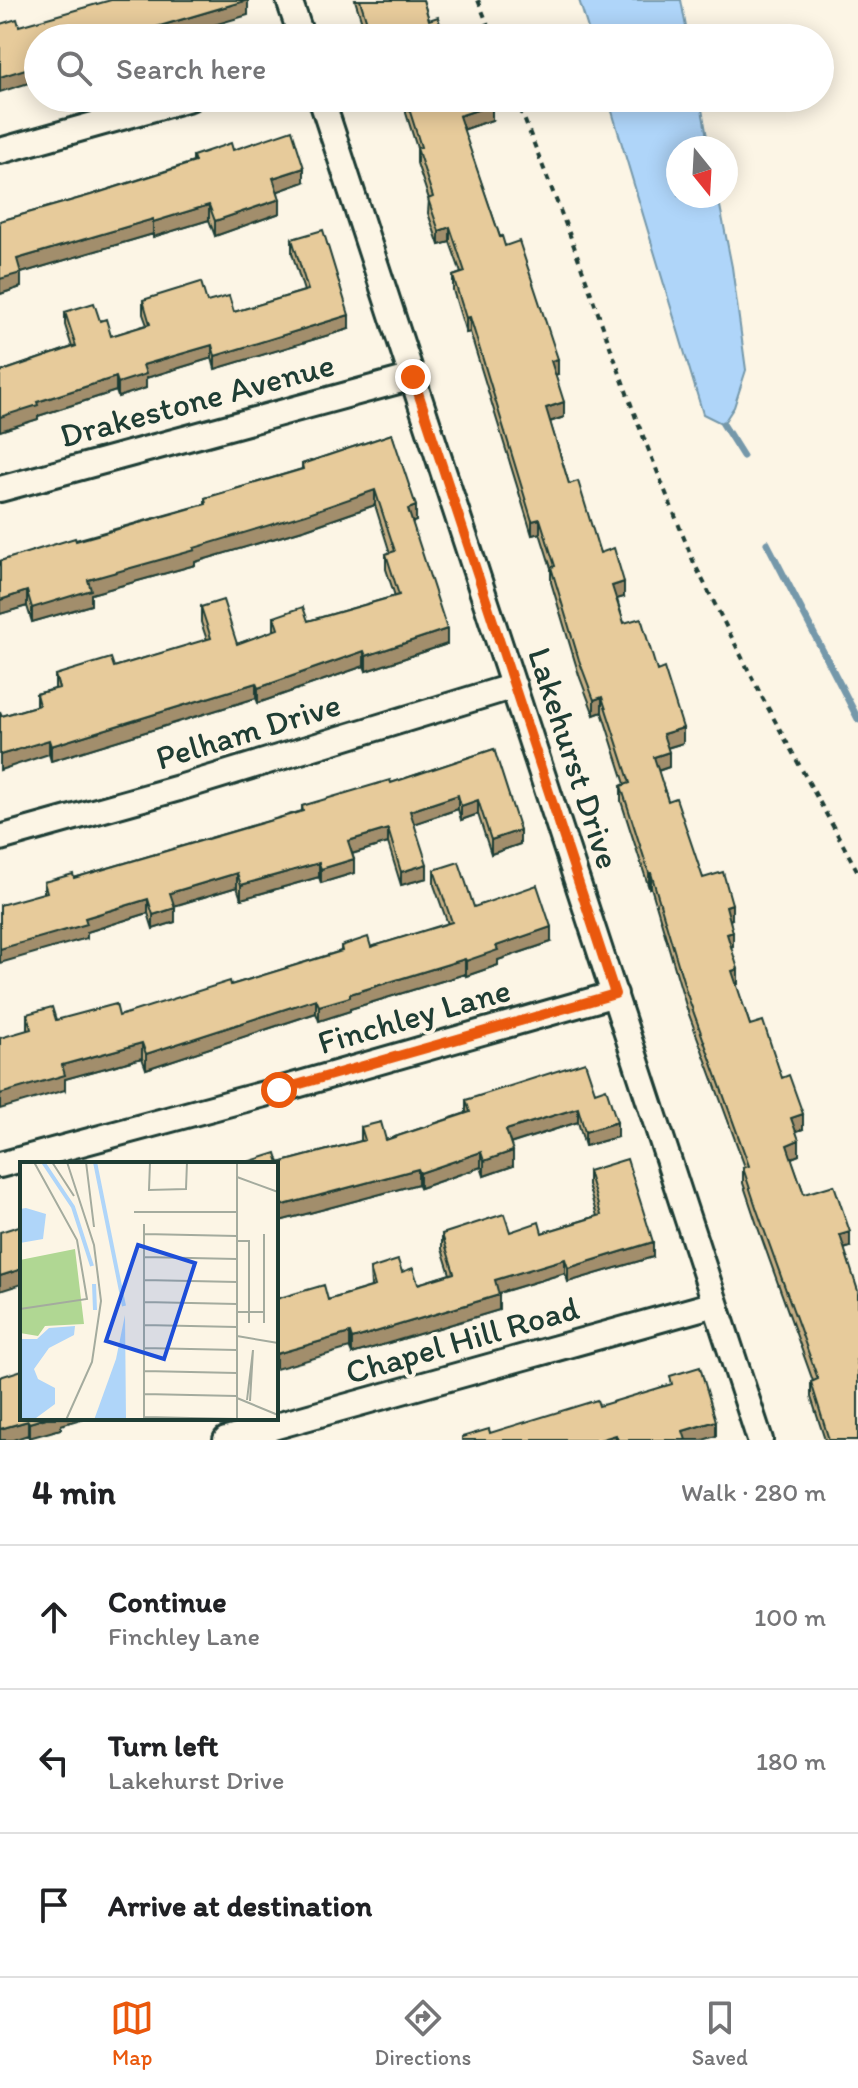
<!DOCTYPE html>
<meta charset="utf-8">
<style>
body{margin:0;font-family:Itim,sans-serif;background:#f6f6f6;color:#202124}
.compass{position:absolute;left:666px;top:136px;width:72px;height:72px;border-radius:50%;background:#fff;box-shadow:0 4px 20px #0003;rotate:162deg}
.stop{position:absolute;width:24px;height:24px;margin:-18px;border:6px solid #ea580c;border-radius:50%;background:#fff}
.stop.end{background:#ea580c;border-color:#fff;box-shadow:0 2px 8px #0008}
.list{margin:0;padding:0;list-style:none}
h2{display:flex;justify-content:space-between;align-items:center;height:104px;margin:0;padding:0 32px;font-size:34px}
h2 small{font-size:26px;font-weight:400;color:#757577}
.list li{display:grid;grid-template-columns:52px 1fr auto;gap:24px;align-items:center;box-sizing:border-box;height:144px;padding:0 32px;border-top:2px solid #e0e0e0}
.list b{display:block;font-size:30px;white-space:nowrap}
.list p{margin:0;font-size:26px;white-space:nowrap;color:#757577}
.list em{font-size:26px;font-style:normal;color:#757577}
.icon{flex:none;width:44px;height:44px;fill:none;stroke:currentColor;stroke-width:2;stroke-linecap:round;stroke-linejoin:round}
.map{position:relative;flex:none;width:858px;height:1440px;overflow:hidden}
.search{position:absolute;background:#fff;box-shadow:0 4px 20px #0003;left:24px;right:24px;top:24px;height:88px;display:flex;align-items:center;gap:20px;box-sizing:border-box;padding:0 28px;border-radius:44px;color:#757577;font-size:30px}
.sheet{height:536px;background:#fff}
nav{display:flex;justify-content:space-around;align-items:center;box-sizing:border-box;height:112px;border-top:2px solid #e0e0e0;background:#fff;font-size:22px;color:#757577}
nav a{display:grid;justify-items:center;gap:4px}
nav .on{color:#ea580c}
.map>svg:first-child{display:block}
.water{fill:#afd5f9;stroke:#7598aa;stroke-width:2}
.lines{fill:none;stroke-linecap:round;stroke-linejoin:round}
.stream{stroke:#7598aa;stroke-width:7}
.street-casing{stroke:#1f3d34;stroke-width:30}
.path{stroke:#1f3d34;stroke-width:4;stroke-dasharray:6 6;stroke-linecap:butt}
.street{stroke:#fcf5e5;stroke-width:24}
.wall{fill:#c7af85;stroke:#1f3d34;stroke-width:2}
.shaded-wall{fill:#a28e6c;stroke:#1f3d34;stroke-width:2}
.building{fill:#e7cb9b;stroke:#1f3d34;stroke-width:2}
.route{stroke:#ea580c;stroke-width:10}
.labels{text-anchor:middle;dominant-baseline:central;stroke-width:8;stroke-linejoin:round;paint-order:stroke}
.street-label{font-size:34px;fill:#1f3d34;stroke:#fcf5e5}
.inset-river{fill:none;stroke:#afd5f9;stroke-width:4}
.inset-road{fill:none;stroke:#a4ab9e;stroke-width:2}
.view{fill:#1d4ed8;fill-opacity:0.15;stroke:#1d4ed8;stroke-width:4}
.inset-edge{fill:none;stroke:#1f3d34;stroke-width:4}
</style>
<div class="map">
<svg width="858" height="1440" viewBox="0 0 858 1440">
<rect width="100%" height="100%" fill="#fcf5e5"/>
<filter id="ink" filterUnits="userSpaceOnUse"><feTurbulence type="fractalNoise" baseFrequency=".0125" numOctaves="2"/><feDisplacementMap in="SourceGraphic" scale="16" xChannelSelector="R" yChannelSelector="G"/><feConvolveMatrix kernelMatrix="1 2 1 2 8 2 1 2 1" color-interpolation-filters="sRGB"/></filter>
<g filter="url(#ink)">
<path class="water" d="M579,0H681L688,38H591Z
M608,98H700L709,148H678V196H718L732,267L746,370L734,407L723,424L703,414Z"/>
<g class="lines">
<path class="stream" d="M723,424L743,456
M767,543L858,719"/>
<defs>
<path id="street" d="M289,0L302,38
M321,98L760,1440
M0,151L190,98
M0,489L413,377
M0,838L179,788L514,686
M0,1165L279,1090L615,994
M226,1440L715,1304"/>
</defs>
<use href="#street" class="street-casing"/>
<path class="path" d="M478,0L493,38
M516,98L571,238L637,421L694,563L762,697L858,872"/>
<use href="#street" class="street"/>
</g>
<path class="wall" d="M355,0H423L429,20L444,38H367Z
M406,99L492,120L463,130L500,237L505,246L558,374L555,375L564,417L550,422L569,484L600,553L624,597L617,599L624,623L657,671L683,743L667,748L669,767L658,771L668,801L703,878L732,919L730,920L733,946L731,947L738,984L736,985L750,1025L782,1078L803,1129L796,1131L799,1155L791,1158L804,1194L850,1247L844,1249L858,1440H825L811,1397V1382L813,1381L757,1225L743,1183V1168L745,1167L687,1009L651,887L649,888L621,801V786L625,784L602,712L594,715L579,675L551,582V568L540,533L532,535L470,332L466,333L453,290V276L461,273L450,242L439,245L428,213L429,199L417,163V148L406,113Z
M233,150L304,182L278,191L280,213L215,236L209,220L153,237V234L21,273V287L0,294V221L91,195L193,162V156Z
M292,239L349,329L215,369L212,358L146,378V388L118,397L116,391L38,416V419L0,431V372L72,347L65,325V312L100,321L111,336L147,325L143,314V300L207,302L234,312L304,291L292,253Z
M392,434L416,521L412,522L447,644L366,671L364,666L258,703L256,698L51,761L49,754L2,716L36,706V694L55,689V675L114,667L207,640L201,622V607L237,644L274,631V617L308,621L395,596L386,569V554L390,553L375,505L306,529L195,562V565L91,594V605L32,622L27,606L0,614V561L205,504V498L302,469V464Z
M494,749L520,844L491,854L478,814L461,820L458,809L414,824L427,878L401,885L388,843L352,854L354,873L321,883L319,877L241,899L237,887L174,906L175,922L153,929L148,913L87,932V938L44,892V882L74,878L302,811V806L391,783Z
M434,870L474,907L551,942L498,960V965L466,976L465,974L350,1009V1011L319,1021L316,1013L146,1069L142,1058L65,1079V1090L27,1030V1014L56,1020L119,1016L231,985L341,951V946L371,947L448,924L434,885Z
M595,1092L617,1137L585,1146L578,1122L510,1144L513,1166L484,1176L481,1167L420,1188L418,1184L276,1222L279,1163L361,1141V1127L386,1140L466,1113V1100Z
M588,1171L653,1257L568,1282L565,1273L499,1293V1310L352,1354L328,1300L371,1287L370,1269L402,1272L418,1284L450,1274L442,1249V1234L510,1232L542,1233L597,1216L588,1185Z"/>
<path class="shaded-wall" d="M248,0V15L170,38H119Z
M38,62V76L32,78V82L0,92V77Z
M492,105V120L459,131V116Z
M304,168V182L273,193V178Z
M280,199V213L215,236V221Z
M209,205V220L153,237V222Z
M153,219V234L21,273V287L0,294V279L17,259Z
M450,227V242L439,245V231Z
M349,315V329L215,369V356Z
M470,317V332L466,333V318Z
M212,345V358L146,378V388L118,397V383L143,365Z
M558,359V374L551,376V361Z
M116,377V391L38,416V419L0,431V417L37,402Z
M564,402V417L546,423V408Z
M375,490V505L306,529L195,562V565L91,594V605L32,622V608L88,580Z
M416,506V521L408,524V509Z
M540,519V533L532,535V521Z
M624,582V597L612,600V586Z
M27,591V606L0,614V600Z
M447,629V644L366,671V656Z
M364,651V666L258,703V688Z
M256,683V698L51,761V746Z
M602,697V712L594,715V700Z
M683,728V743L663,749V734Z
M49,740V754L0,770V755Z
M669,752V767L654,772V757Z
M458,795V809L410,825V811Z
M478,800V814L461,820V806Z
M388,829V843L348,855V841Z
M520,830V844L491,854V840Z
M354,859V873L321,883V869Z
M319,863V877L241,899V885Z
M427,864V878L401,885V872Z
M237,873V887L170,907V893Z
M649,873H651V887L649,888Z
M148,899V913L87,932V938L0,963V949L85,918Z
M732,904V919L726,921V906Z
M175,908V922L153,929V915Z
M551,927V942L498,960V965L466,976V961L496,946Z
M733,932V946L727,948V934Z
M465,959V974L350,1009V1011L319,1021V1006L350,994Z
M738,969V984L732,986V971Z
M316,999V1013L146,1069V1054Z
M142,1043V1058L65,1079V1090L0,1109V1094L62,1065Z
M578,1108V1122L506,1145V1130Z
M803,1114V1129L791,1133V1118Z
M617,1122V1137L585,1146V1132Z
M799,1140V1155L787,1160V1145Z
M513,1151V1166L484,1176V1161Z
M481,1152V1167L420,1188V1173Z
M418,1169V1184L276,1222V1207Z
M850,1232V1247L840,1250V1235Z
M653,1242V1257L568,1282V1268Z
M565,1259V1273L495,1294V1280Z
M22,1269V1284L0,1291V1276Z
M499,1295V1310L352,1354V1339Z
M350,1333V1348L276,1369V1354Z
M46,1418H84L61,1425V1429L29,1438V1423Z
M28,1421V1435L13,1440H0V1429Z
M716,1421V1436L703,1440H683V1431Z
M616,1435V1440H599Z"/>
<path class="building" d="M111,0H248L119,38H38V62L31,64L32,67L0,77V24L17,19L19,26Z
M360,0H423L429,20L438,17L444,38H374L371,28L369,29Z
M408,98H490L492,105L459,116L500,237L502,236L505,246L519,241L558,359L551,361L564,402L546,408L569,484L578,481L600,553L614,548L624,582L612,586L624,623L641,618L657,671L664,668L683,728L663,734L669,752L654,757L668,801L676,798L703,878L723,872L732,904L726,906L733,932L727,934L738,969L732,971L750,1025L763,1021L782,1078L789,1075L803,1114L791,1118L799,1140L787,1145L804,1194L834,1185L850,1232L840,1235L858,1291V1359L856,1360L858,1366V1440H829L811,1382L818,1379L757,1210L743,1168L749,1166L687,994L651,873H649L621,786L630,783L602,697L594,700L579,660L551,567L555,566L540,519L532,521L470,317L466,318L453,276L465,272L450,227L439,231L428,199L433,197L417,148L421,147L406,99Z
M292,130L304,168L273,178L280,199L215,221L209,205L153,222V219L17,259L21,273L0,279V221L91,195L195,162L193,156L231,143L233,150Z
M323,230L349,315L215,356L212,345L143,365L146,374L118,383L116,377L37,402L38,405L0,417V372L76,346L65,312L94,303L100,321L106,319L111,336L150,324L143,300L201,282L207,302L229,296L234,312L308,290L292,239Z
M392,434L416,506L408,509L447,629L366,656L364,651L258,688L256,683L51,746L49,740L0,755V711L2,716L39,705L36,694L59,688L55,675L111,658L114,667L211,638L201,607L223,600L237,644L278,629L274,617L303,607L308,621L399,595L386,554L395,551L375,490L306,514L194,548L195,550L88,580L91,590L32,608L27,591L0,600V561L75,538L76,541L206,504L205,498L303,469L302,464Z
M494,749L520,830L491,840L478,800L461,806L458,795L410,811L427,864L401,872L388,829L348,841L354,859L321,869L319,863L241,885L237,873L170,893L175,908L153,915L148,899L85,918L87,924L0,949V905L47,892L44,882L73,874L74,878L303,811L302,806L390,780L391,783Z
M459,862L474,907L537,885L551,927L496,946L498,950L466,961L465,959L350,994V997L319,1006L316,999L146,1054L142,1043L62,1065L65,1075L0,1094V1038L31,1029L27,1014L52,1007L56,1020L116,1004L119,1016L230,981L231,985L342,951L341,946L368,937L371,947L452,922L434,870Z
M585,1062L595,1092L606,1088L617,1122L585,1132L578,1108L506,1130L513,1151L484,1161L481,1152L420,1173L418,1169L276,1207V1164H241L276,1153L279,1163L365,1140L361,1127L381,1122L386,1140L470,1112L466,1100Z
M627,1159L653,1242L568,1268L565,1259L495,1280L499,1295L352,1339L350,1333L276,1354V1299L324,1285L328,1300L375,1286L370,1269L398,1260L402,1272L413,1268L418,1284L454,1273L442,1234L504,1214L510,1232L539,1222L542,1233L601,1215L588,1171Z
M22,1225V1269L0,1276V1232Z
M700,1367L716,1421L683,1431L686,1440H618L616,1435L599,1440H462V1437L489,1429L490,1433L597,1400L599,1406L672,1384L670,1376Z
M22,1370V1418H46L29,1423L28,1421L0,1429V1377Z"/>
</g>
<g class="lines" filter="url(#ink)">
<path class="route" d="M279,1090L615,994L413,377"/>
</g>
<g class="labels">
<g class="street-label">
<text transform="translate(197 400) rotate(-15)">Drakestone Avenue</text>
<text transform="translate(248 731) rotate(-17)">Pelham Drive</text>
<text transform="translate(574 758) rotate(72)">Lakehurst Drive</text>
<text transform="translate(414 1016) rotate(-16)">Finchley Lane</text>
<text transform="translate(462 1340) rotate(-16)">Chapel Hill Road</text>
</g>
</g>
<g transform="translate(20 1162)">
<rect width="258" height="258" fill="#fcf5e5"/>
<path d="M55,87L64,162L25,164L18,174L0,171V98Z" fill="#b0d793"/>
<path d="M6,46L26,52L23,77L0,81V47ZM105,153L106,258H74L96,197ZM55,164L54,173L29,186L14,207L18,217L35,226V242L16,256L0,258V177H17L29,166Z" fill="#afd5f9"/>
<path class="inset-river" d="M23,0L53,45L72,104M75,0L104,144M74,122L75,148"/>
<path class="inset-road" d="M32,0L54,34M66,0L74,65M130,0L129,28L166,27L167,0M217,0V258M217,15L258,30M114,50H217M124,62V258M124,72L217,74M244,72V161M218,79H229V161M124,95L217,97M124,118L217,120M124,140L217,142M0,147L67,137L57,78L14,0M217,150H244M124,163L217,165M217,174L258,181M124,186L217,188M124,209L217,211M124,232L217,234M217,236L258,253M227,238L233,188L230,239M124,255L217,257M46,258L72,200L81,139L74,83L47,0"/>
<path class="view" d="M118,83L175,101L144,197L86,179Z"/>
<rect width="258" height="258" class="inset-edge"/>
</g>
</svg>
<svg class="compass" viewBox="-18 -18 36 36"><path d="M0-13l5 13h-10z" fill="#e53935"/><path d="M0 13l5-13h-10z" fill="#757577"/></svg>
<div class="stop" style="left:279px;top:1090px"></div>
<div class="stop end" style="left:413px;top:377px"></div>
<div class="search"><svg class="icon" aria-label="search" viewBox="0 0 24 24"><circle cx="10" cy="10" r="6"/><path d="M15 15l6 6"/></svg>Search here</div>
</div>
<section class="sheet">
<h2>4 min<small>Walk · 280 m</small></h2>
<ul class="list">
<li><svg class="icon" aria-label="ahead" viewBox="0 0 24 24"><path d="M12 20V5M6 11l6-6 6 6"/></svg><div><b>Continue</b><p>Finchley Lane</p></div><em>100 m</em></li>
<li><svg class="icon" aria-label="left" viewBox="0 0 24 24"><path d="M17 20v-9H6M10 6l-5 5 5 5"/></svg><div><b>Turn left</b><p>Lakehurst Drive</p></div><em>180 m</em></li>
<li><svg class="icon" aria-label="arrive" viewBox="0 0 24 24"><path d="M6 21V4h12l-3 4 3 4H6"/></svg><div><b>Arrive at destination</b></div></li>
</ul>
</section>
<nav>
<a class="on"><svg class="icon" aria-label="map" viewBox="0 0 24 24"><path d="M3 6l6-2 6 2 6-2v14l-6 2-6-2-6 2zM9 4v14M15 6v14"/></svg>Map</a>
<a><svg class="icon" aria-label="directions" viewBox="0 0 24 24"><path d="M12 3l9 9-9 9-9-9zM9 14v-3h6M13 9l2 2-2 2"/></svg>Directions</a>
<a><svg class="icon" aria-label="saved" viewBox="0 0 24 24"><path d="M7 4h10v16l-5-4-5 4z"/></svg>Saved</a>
</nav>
